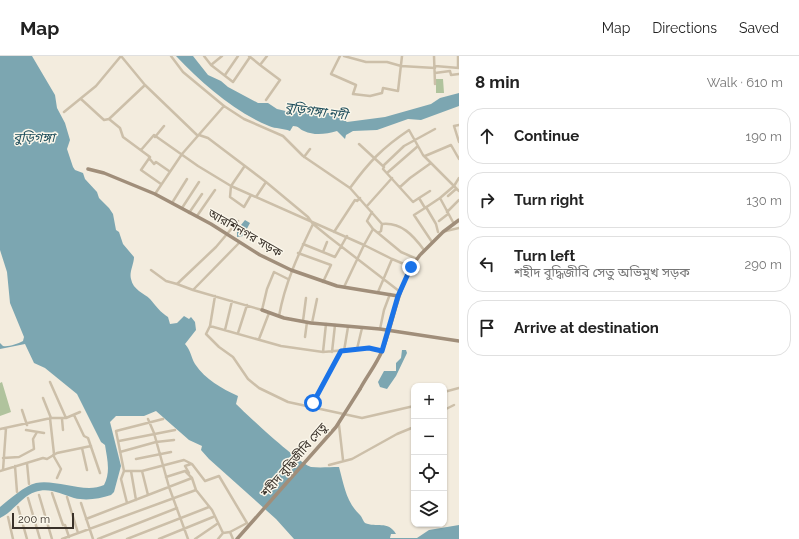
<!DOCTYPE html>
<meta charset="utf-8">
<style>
body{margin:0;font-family:Raleway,"Noto Sans Bengali",sans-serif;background:#f2f2f2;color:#222}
.controls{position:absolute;right:12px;bottom:12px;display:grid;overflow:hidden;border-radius:8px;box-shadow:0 1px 3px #0004}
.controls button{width:36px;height:36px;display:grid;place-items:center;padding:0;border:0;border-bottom:1px solid #e0e0e0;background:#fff;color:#222;font:20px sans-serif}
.scale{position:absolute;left:12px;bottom:10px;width:62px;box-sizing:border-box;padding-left:4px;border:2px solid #393129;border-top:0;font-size:11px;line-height:14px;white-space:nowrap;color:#393129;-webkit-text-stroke:3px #faf6ea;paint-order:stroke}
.stop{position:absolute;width:12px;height:12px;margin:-9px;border:3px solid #1a73e8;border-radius:50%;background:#fff}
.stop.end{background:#1a73e8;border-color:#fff;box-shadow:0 1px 4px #0008}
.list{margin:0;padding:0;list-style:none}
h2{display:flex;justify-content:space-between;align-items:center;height:52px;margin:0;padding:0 16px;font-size:17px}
h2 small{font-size:13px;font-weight:400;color:#767676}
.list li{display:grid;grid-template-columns:26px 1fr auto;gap:12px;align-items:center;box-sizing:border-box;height:56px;margin:0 8px 8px;padding:0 8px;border:1px solid #e0e0e0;border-radius:16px}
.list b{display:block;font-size:15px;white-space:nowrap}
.list p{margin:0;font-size:13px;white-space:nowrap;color:#767676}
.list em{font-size:13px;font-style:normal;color:#767676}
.icon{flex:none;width:22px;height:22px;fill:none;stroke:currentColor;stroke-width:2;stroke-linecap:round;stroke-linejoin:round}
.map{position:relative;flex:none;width:459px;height:483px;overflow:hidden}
header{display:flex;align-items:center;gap:24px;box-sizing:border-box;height:56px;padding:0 20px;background:#fff;border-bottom:1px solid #e0e0e0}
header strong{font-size:19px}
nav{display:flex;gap:22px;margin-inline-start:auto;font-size:14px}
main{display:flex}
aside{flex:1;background:#fff}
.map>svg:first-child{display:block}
.green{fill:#b0c39d}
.water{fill:#7ca6b1}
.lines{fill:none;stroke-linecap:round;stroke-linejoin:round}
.street{stroke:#ccbfa9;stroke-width:2.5}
.secondary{stroke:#a08e7a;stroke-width:3.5}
.secondary-bridge{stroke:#a08e7a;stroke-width:3.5}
.route{stroke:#1a73e8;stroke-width:5}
.labels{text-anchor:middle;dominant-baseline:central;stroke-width:3;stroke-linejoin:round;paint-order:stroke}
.street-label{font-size:12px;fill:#393129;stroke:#faf6ea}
.water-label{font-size:13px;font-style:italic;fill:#1d4d5b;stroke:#faf6ea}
</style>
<header>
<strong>Map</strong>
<nav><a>Map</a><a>Directions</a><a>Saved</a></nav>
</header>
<main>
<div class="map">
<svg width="459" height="483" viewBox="0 0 459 483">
<rect width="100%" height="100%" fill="#f3ecde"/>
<path class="green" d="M436,23H443L444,37H436Z
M2,326L11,356L0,360V327Z"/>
<path class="water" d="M0,0H32L55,39L57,52L65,67L70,84L67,93L73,111L75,114L83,117L85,123L97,136L99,142L109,152L113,158L116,174L119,176L123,188L134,201C134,208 129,216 131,223C133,234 144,237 150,243C155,249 161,257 168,261L170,268L177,267L184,260L189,263L191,261L195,266L196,274L185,288C191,295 191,301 195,308C206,324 221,332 238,340L236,348C246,358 300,408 311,411C320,412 330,411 339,411C344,429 346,446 360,459C362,461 363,465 365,467C376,472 388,464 396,478H391L390,482H417L429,474L459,469V483H294L276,463L209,403L201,394L202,390L189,384L156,355L144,360H116L110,366L121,410L114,436L111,439C99,443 86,445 74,442C61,438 49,431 35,436C22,440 13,456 0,462V451C10,443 24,430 36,427C57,423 85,438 104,429C111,416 107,402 105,389L101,386L77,338L45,312L34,307L25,288L0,293V287L3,290C9,291 17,288 23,285L24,281L10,247L7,216L0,194Z
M176,0H193L208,19L221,25L228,31L258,47H268L277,53L290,56L303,53L311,57H335L347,66L385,61L431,48L440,42L459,37V50L421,64L408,63L377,74L353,75L346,79L345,83L337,75C326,78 315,80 304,75C299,73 299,70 293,70L290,75C283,72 276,73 269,70C233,55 203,28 176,0Z
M245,164L250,167L243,180L237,181V174Z
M402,294H406L407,297L396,320L387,333L380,331L378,326L384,315H396V307L401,302Z"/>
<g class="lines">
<path class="street" d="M171,0L183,16L224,50L244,63L283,80L303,100L350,132L382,168C401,166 413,179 424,194
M204,0L211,9L222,0
M249,0L260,9L267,0
M340,0L331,18L356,29L353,38L370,40L382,37L383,32L398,35L402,0
M344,0L366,6H387L401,10L435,12
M434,0L435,28
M458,0V12
M211,9L233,26L250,1
M260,9L280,24L266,44
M435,10L459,12
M435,17L450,15L451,19L459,18
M225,19L238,0
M81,43L104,64L109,63L120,72L123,81L150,101L141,114L161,128
M64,56L96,30L121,0L145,29L198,80
M109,63L145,29
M459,69L454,70L459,86
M199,79L208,82L266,126L256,141
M155,81L164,70
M359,88L384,111L383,113L413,146L419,142L425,152L414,159L432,186
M141,94L154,79L198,110L231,130L364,189L373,173L378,177L381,175L382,168
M425,100L451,89L459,103
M304,101L310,93
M149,102L154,108L156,106L169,115
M383,110L404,90L435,73
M244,111L231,130L230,141L244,151L251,139
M387,117L418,90
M266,126L308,161L313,168L329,181L399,235
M400,131L410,122L431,107
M350,132C369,106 382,92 409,74L423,99L459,135
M155,138L182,98L224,50
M448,140L456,133
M419,142L430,135
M172,147L187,123
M367,150L392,122
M426,151L436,168L438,176
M182,152L199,126
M425,152L440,142
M372,156L367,165L373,173
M447,156L459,144
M189,157L202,138
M197,160L215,134
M238,165L216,191L177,228L193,234L239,187
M439,165L448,158
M454,168L440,142L454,130L459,122
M446,175L459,172
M334,176L355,144L357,145L360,142
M378,177L401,196L417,203
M303,188L335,201L347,180
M323,196L327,186
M298,197L331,209L323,226
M392,203L411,211
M151,214L166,225L177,228
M344,231L364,189L392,203L378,236
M193,234L262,254L267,233L274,216L288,223
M279,260C285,227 298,199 313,168
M303,265L306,242
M312,267L317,243
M210,270L215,240
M380,273L384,254L390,238
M225,274L232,245
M238,277L247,249
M305,281L307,266
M259,283L269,257
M357,293L362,272
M344,295L348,271
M382,295L369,292L323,296L281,290L210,270L206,278L219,291L233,301L248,323L259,332L288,346L362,362L414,350
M323,296L326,268
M332,296L335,269
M50,326L66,362
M444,336L459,332
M43,342L51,362
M310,352L341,295
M22,354L27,369
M444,354L454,349
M74,359L84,380L88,382L100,417
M50,362L54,398
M62,363L63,374
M148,363L154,377L169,431L188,483
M339,369L343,404
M0,373L51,362H66L80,356
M26,374L44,377
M119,385L175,374
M82,392L87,414
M120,396L156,386L174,384
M53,399L61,413L57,422
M3,402L19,401L34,393L33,383L37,376
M136,403L171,396
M27,407L29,428
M329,409L352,403L397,378L414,371
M15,410L17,436
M3,414L6,372
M0,415L43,402L47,403L57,397L91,390
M124,415H142L184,404L192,408L205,425L219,420L247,467L230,476
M131,415L136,444
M142,415L148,439
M189,417L185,410L191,408
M166,421L185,415L192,422L196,434L212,454L223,477
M52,437L63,469H65L69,481
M39,439L52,483
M67,441L78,477
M28,442L40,483
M81,447L93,483
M127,447L121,423L124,415L116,375L163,363
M18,451L27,483
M8,461L13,483
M86,463L192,422
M62,483L196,434
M98,483L177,452
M127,483L209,451
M159,483L213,461
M195,483L217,468
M218,483L223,477L230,476L233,483"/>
<path class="secondary" d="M88,113L104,117L155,138L211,168L260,199L291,214L337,230L398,240
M421,198L443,176L459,164
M262,254L284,262L311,267L380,273L459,285
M360,333C367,320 376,309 382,295C395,263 397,228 420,199"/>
<path class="secondary-bridge" d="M237,483L336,371L360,333"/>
</g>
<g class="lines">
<path class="route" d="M313,347L341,295L369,292L382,295L398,240L411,211"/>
</g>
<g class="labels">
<g class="street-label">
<text transform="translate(245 177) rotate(30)">আরশিনগর সড়ক</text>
<text transform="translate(294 404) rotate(-49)">শহীদ বুদ্ধিজীবি সেতু</text>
</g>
<g class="water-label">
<text transform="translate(316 55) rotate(8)">বুড়িগঙ্গা নদী</text>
<text x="34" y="81">বুড়িগঙ্গা</text>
</g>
</g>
</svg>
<div class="controls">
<button>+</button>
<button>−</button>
<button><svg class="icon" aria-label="locate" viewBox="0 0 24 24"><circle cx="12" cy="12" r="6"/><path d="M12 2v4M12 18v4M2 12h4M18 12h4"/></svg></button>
<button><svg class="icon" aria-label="layers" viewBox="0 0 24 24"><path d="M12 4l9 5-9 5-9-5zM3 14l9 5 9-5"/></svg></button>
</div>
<div class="scale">200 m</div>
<div class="stop" style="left:313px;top:347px"></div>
<div class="stop end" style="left:411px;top:211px"></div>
</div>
<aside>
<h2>8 min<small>Walk · 610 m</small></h2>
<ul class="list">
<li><svg class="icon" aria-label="ahead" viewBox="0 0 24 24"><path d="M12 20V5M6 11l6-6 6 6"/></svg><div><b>Continue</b></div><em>190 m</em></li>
<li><svg class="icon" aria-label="right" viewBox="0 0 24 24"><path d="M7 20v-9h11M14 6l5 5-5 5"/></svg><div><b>Turn right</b></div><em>130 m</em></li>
<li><svg class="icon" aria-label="left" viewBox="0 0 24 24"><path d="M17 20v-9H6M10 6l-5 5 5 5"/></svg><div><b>Turn left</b><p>শহীদ বুদ্ধিজীবি সেতু অভিমুখ সড়ক</p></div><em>290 m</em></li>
<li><svg class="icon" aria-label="arrive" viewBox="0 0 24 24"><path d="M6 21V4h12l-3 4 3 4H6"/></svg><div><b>Arrive at destination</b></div></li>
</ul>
</aside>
</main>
